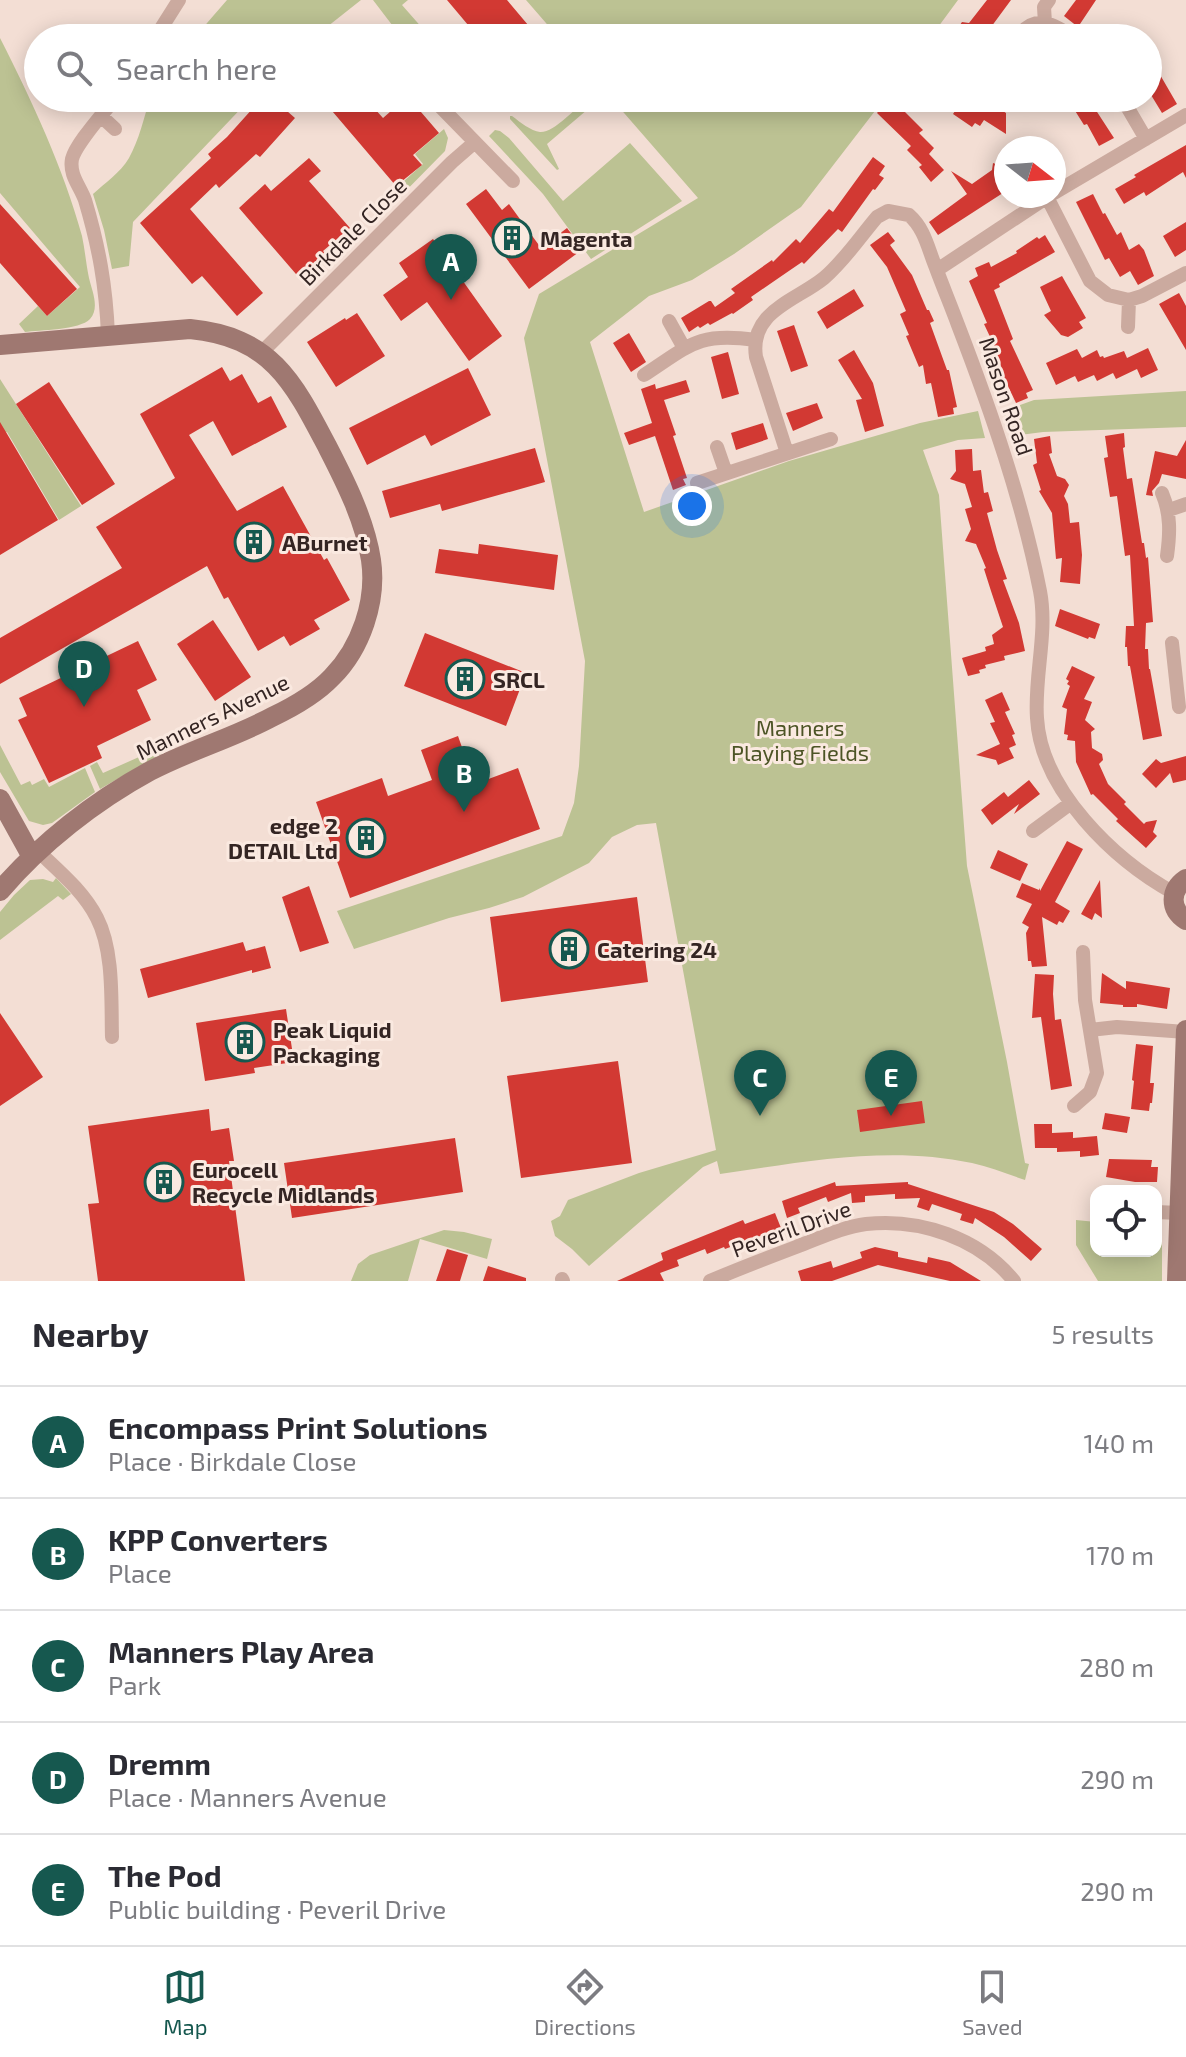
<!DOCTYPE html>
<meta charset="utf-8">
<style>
body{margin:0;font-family:"Exo 2",sans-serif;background:#f7f7f7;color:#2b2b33}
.controls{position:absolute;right:24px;bottom:24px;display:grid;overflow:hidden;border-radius:16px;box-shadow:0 4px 20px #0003}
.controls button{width:72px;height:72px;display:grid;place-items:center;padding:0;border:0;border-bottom:2px solid #e1e1e2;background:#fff;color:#2b2b33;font:40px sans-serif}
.compass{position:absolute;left:994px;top:136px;width:72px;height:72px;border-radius:50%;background:#fff;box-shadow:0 4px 20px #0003;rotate:107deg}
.you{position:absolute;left:692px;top:506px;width:28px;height:28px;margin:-20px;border:6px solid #fff;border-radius:50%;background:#1a73e8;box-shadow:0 0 0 12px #1a73e833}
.badge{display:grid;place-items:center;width:52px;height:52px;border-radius:50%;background:#16584f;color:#fff;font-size:26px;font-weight:700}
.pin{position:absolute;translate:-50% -66px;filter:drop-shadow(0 2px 4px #0008)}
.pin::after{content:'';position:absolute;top:42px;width:28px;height:24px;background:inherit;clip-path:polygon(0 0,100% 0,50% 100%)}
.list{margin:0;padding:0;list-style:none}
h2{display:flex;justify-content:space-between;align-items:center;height:104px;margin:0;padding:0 32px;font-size:34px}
h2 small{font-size:26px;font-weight:400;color:#7c7c81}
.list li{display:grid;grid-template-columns:52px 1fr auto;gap:24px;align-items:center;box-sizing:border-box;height:112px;padding:0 32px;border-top:2px solid #e1e1e2}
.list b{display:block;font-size:30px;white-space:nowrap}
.list p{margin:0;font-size:26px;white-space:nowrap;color:#7c7c81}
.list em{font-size:26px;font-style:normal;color:#7c7c81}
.icon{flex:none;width:44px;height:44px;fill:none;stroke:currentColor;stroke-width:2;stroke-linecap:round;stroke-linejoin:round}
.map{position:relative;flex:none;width:1186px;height:1281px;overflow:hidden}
.search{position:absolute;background:#fff;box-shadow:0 4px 20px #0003;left:24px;right:24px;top:24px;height:88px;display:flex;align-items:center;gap:20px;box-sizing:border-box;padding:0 28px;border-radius:44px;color:#7c7c81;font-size:30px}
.sheet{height:664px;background:#fff}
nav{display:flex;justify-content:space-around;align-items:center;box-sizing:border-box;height:112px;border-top:2px solid #e1e1e2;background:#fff;font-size:22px;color:#7c7c81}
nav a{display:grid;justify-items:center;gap:4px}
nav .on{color:#16584f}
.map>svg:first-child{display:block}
.green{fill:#bcc293}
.building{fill:#d23933}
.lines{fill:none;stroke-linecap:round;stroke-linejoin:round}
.street{stroke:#cbaa9f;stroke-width:14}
.secondary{stroke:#9f7871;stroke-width:20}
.labels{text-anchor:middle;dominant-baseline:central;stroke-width:6;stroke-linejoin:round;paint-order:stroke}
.street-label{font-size:22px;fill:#342523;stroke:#fae9e0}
.poi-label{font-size:22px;font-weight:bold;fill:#342523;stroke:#fae9e0;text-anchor:start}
.park-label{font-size:22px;fill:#4c5425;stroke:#fae9e0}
</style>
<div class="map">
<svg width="1186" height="1281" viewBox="0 0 1186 1281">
<rect width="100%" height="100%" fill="#f3ded4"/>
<path class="green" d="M227,0H361L313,38H194Z
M373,0H408L402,5L431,38H402Z
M526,0H958L930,38H559Z
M0,38C32,101 63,167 82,236C85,250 86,264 89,278C92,291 100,308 90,319C80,330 39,330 25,332L19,324L38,306L47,316L80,287L0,193Z
M150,98H251L133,222L129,266L112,269L104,230L93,194C105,183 120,173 129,158C139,140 144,118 150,98Z
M587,98H601L547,144L559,169L557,170L510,119V116H512C520,122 531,131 540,132C554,133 577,107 587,98Z
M611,98H885L801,207L734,254L692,280L649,296L590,342L644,512L789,461L920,423L978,411L985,438L958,440L923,450L939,495L967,866L1007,1062L1025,1163L1029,1164L1025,1180C1007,1174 990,1167 972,1163C888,1145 803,1162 720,1174L717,1161L703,1167L589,1266L572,1249L555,1236L551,1221L560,1216L568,1200L639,1173L716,1150L656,823L637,825L612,837L589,863L523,897L489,908L449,918L354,949L337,911L562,836L574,803L579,766L585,661L524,338L539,294L698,198Z
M444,129L448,138L445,151L386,211L384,209L394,199L387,190L391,187L394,190L423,164L415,154Z
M495,130L500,131L509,138L563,201L630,143L682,201L591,259L543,194L489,136Z
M0,379L81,506L59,520L7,432L0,435Z
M1186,391V427L1043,432L1012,436L1003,411L1034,400Z
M0,745L21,785L30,781L32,785L44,779L49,787L85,768L95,792L52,823L43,825L29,821L0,772Z
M166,745L168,747L166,751L100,789L90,766L97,762L103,773Z
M56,878L71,894L63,900L58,896L0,940V912L14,895L30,880L43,879L53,882Z
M1156,1219L1162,1223V1281H1098L1076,1245V1220L1096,1222V1251H1156Z
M444,1230L464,1232L492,1239L487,1259L420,1239L408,1281H351L358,1264L370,1255Z"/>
<path class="building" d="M447,0H507L539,38H479Z
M987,0H1011L983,38H963L955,32L962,22L969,23Z
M1076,0H1096L1078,27L1064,16Z
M1148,54L1177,104L1162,113L1148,90Z
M262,98H272L295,118L260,157L256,154L219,188L216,184L190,209L263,293L237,316L202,276L192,284L140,223L211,158L208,154L227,137Z
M321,98H365L383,118L406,98H409L439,133L413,155L422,165L396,186Z
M889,98L894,102L901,100L909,106L905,112L923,130L919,133L934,148L929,154L944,170L931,182L919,167L922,165L907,150L911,146L877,113Z
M950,98H973L994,112L997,107L1006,113V134L984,120L980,126L975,123L972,127L953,114L959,105Z
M1067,98H1088L1114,138L1099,146L1087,124L1084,125Z
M1186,145V178L1183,172L1146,196L1144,192L1124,204L1115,189L1136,177L1134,175Z
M873,157L885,166L879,175L884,178L875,190L873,189L842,232L838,229L804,264L802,262L783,275L751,297L753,300L733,314L732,313L710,325L708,323L700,328L698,326L689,332L681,318L709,301H711L715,307L735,293L731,289L772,260L773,262L796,239L800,243L829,209L833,212Z
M309,158L321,171L309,181L350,228L323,251L329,258L302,281L239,208L265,184L271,191Z
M993,163L1006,168V191L938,235L929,222L967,194L951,171L972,184L992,170Z
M486,189L502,210L509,204L541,248L567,228L583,249L529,289L466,204Z
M1093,194L1103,214L1105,213L1117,235L1121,232L1129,250L1139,244L1144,250L1154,276L1138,285L1130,271L1120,277L1109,258L1105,260L1076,202Z
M0,204L77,289L47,316L0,263Z
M1186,222V250L1175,257L1163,236Z
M888,232L895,241L890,245L912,275L927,310H929L934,321L930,323L947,370H949L957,407L953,408L954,414L938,417L931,383L926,384L923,365L919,367L906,336L909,335L900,314L906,311L887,267L870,245Z
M1045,235L1055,252L999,284L1000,287L994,290L1013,339L1010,341L1033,390L1026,393L1028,398L1016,403L999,367L1001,366L990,343L992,341L984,324L987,323L969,281L978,276L975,268L989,262L991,267L1017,253L1016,251L1037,237L1039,239Z
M433,239L502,336L469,361L427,302L401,321L383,295L408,277L399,263Z
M1062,276L1086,318L1079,322L1083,328L1068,337L1061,335L1044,315L1051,311L1040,287Z
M854,289L864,306L827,329L817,312Z
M1179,293L1186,306V350L1159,304Z
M357,313L385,356L336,387L307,342L345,318L346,320Z
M794,325L808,366L791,372L777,331Z
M629,333L646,362L631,372L613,343Z
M1148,348L1158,370L1141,378L1137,369L1116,379L1113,373L1097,381L1094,375L1078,382L1075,376L1056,385L1046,363L1077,349L1082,358L1097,350L1100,357L1103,356L1104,358L1124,351L1127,358Z
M854,350L873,383L884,426L865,432L856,400L862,399L838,360Z
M728,352L739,394L722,399L711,357Z
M222,367L230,381L242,374L258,403L271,396L287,427L232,456L213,421L189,435L237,511L283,486L324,560L327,558L350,600L314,620L320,629L290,646L284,636L258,651L228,597L224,599L207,566L0,684V638L122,568L96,527L175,478L140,414Z
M468,368L491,415L431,446L425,435L367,465L349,428Z
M686,380L690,392L664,400L676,435L673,436L687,478L683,479L686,485L673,490L655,436L629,445L624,433L652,423L641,389L655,384L656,389Z
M49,382L115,484L82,505L16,404Z
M817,403L823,418L793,431L786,413Z
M0,422L58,520L0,555Z
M763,423L768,439L736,450L731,433Z
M1124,433L1125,447L1123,448L1127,479L1132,478L1142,543H1144L1146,558L1148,557L1153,622L1146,623L1145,649H1148L1149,669H1150L1162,736L1143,740L1130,666H1128L1127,647H1125L1126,626H1134L1130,555L1125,556L1117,496L1110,497L1104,458L1108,457L1105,436Z
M1050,436L1052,453L1049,454L1057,476L1065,479L1069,485L1064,496L1068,504L1070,523L1079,522L1082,555L1080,584L1060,582L1062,558L1056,559L1052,513L1039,491L1041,490L1033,465L1037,463L1034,439Z
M1186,440V479L1162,474L1159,483L1152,491L1153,496L1146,495L1155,451L1177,456Z
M535,448L545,482L442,511L440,504L390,518L382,491Z
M972,449L973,471L981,470L984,493L988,492L993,511L987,513L997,550L1007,579L1003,580L1019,623L1025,651L1004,656L1005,660L985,665L986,668L979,670L980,673L968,676L962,658L986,651L985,647L994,644L992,635L1003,627L991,591L984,569L986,568L976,544L965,541L971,529L965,509L972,507L965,484L950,479L956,471L955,450Z
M479,544L558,555L554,590L435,573L439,549L478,554Z
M1060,609L1100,624L1095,639L1089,637L1088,639L1055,626Z
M213,620L251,677L215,701L177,644Z
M425,633L526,673L506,726L404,686Z
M138,641L157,680L137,690L151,720L97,746L102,758L49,783L18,720L27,716L19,698Z
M1072,666L1095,677L1084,699L1092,702L1085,720L1095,729L1091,732L1092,748L1102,754L1103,760L1099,764L1108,784L1126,802L1124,804L1144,824L1146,822L1157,820L1153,832L1157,836L1146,848L1116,821L1118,819L1093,794L1091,795L1076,762L1075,741L1067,740L1068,735L1064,734L1067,709L1062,707L1070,686L1067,684L1069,681L1066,679Z
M1002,692L1010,710L1005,712L1015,734L1012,735L1016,745L1009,748L1014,758L998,765L996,760L976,755L1000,744L990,723L995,722L985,700Z
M458,736L475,784L518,768L540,829L350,898L316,802L382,778L388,796L432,780L421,750Z
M1186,756V780L1173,783L1170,773L1156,788L1142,774L1156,759L1161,763Z
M1029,780L1040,794L1014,814L1019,804L992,825L981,810L1004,792L1008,797Z
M1067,841L1083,849L1055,902L1070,911L1063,923L1059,921L1057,925L1042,917L1047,966L1032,967L1031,961H1028L1026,933L1029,927L1022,923L1032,904L1016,897L1022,883L1039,890L1040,888V891Z
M998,850L1028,864L1020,881L990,868Z
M1100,880L1102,918L1095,913L1092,920L1081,914Z
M309,886L329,943L300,952L282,897Z
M637,897L648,982L501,1002L490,917Z
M243,942L246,951L265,946L271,968L252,973V970L148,998L140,969Z
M1102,973L1126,989V981L1170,988L1167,1009L1137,1004V1007H1123V1005L1100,1003Z
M1035,974L1054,975L1053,994L1055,1020L1061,1019L1072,1086L1051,1090L1041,1017L1032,1018Z
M286,1009L294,1062L254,1068L255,1073L205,1081L196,1023Z
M0,1013L43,1077L0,1106Z
M1136,1044L1153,1046L1150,1083H1154L1152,1103H1150L1149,1111L1131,1109L1134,1081L1132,1080Z
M618,1061L632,1163L521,1178L507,1076Z
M922,1101L925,1123L860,1132L857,1110Z
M209,1109L211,1131L229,1128L234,1161H229L245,1281H98L88,1204L99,1203L88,1126Z
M1105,1113L1130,1117L1127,1133L1102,1129Z
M1034,1124H1052V1133L1073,1132V1138L1097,1136L1099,1155L1080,1157V1151L1057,1152V1148H1035Z
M455,1138L463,1192L292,1218L284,1163Z
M1109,1159L1152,1160L1151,1167H1158L1157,1182H1135L1106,1177Z
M835,1182L836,1186L908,1182V1184L994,1212L1013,1224L1042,1249L1031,1261L1004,1237L975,1218L973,1224L960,1220L962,1214L932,1204L929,1211L917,1207L920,1198L895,1199V1194L865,1196V1202L852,1203L851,1193L828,1202L826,1197L798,1208L800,1213L787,1218L782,1201Z
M775,1213L781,1228L725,1249L724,1247L707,1254L705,1249L677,1260L679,1266L660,1273L664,1281H617L663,1260L661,1253L743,1220L745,1224Z
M875,1247L898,1252V1257L927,1263L928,1257L950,1262L981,1281H950L878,1265L832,1281H801L798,1271L831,1261L833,1268L862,1258L860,1252Z
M447,1249L468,1255L460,1281H436Z
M488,1266L526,1278V1281H483Z"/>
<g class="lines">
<path class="street" d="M1045,23L1044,7L1049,0
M155,38L179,0
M1017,38C1035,13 1052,23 1074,38
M432,98L513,181
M1122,98L1146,139
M101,116L115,129
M1054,193L1186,115
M1047,197L1090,281L1108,295L1129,300L1142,296L1186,273
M937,270L1049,196
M669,321L684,348
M1128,327L1129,300
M108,335C106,286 99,247 85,200C80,186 69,175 72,159C76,143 104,113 115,98
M261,353L452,162L475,142
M644,375C690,345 698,332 755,340
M717,447L726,473
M787,453L756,357C749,311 796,301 824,278C844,261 860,237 877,217L888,211L909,215C925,229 928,249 936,268C943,287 951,306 958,325C991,411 1022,500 1040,591C1048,633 1034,676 1037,718C1041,790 1114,860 1174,893
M697,483L831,439
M1162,493C1171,514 1170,534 1167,556
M1169,510L1186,504
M1172,643L1179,707
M1033,831L1071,803
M39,852C60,872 84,892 97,918C114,951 111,1001 112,1037
M1090,1030L1117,1027L1186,1032
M1074,1106L1090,1092L1097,1073L1085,1000L1083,952
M1156,1212L1179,1213
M562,1279L563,1281
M710,1281C738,1269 767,1258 796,1247C818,1239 842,1227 866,1224C920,1218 979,1238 1014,1281"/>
<path class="secondary" d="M0,345L190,329C271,337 293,381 328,448C346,483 365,521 371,560C377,601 361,648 332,677C316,694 293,707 272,717C233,738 190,750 150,771C95,801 41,843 0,891
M0,799L32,857
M1186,879C1170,890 1169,909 1186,920
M1177,1281L1186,1030"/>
</g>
<defs>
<symbol id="building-ring" viewBox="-11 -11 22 22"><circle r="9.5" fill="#fae9e0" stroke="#16584f" stroke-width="1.5"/><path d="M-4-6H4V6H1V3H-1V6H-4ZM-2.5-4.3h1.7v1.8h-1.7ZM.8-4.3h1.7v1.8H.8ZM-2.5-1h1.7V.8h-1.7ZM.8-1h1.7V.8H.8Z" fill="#16584f"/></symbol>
</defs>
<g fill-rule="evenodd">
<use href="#building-ring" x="490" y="216" width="44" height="44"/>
<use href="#building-ring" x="232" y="520" width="44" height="44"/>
<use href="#building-ring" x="443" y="657" width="44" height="44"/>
<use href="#building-ring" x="344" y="816" width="44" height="44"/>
<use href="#building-ring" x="547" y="927" width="44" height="44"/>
<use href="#building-ring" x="223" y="1020" width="44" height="44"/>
<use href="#building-ring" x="142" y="1160" width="44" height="44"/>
</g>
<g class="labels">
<g class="street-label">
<text transform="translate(352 231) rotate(-45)">Birkdale Close</text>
<text transform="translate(1007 396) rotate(71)">Mason Road</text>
<text transform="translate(212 716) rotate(-26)">Manners Avenue</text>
<text transform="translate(791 1228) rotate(-20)">Peveril Drive</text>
</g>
<g class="poi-label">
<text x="540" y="238">Magenta</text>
<text x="282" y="542">ABurnet</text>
<text x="493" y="679">SRCL</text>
<text x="338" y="825" text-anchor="end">edge 2<tspan x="338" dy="25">DETAIL Ltd</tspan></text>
<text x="597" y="949">Catering 24</text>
<text x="273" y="1029">Peak Liquid<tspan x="273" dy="25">Packaging</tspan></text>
<text x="192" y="1169">Eurocell<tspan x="192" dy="25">Recycle Midlands</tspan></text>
</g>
<g class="park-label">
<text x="800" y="727">Manners<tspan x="800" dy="25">Playing Fields</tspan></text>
</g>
</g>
</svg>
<div class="controls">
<button><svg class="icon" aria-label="locate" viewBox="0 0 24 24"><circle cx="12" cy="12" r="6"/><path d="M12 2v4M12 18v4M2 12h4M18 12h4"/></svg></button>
</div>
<svg class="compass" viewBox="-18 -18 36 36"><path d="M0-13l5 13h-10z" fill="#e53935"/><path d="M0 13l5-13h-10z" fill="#7c7c81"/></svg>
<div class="you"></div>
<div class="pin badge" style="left:451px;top:300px">A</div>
<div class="pin badge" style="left:464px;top:812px">B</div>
<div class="pin badge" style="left:760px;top:1116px">C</div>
<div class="pin badge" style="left:84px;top:707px">D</div>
<div class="pin badge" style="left:891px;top:1116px">E</div>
<div class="search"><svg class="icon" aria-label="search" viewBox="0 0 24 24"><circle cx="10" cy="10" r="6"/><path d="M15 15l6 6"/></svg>Search here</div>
</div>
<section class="sheet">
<h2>Nearby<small>5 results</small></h2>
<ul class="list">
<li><span class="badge">A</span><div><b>Encompass Print Solutions</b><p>Place · Birkdale Close</p></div><em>140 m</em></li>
<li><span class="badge">B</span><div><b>KPP Converters</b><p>Place</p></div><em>170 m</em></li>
<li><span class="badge">C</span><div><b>Manners Play Area</b><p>Park</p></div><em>280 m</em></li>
<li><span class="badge">D</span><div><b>Dremm</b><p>Place · Manners Avenue</p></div><em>290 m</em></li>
<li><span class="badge">E</span><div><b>The Pod</b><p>Public building · Peveril Drive</p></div><em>290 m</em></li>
</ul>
</section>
<nav>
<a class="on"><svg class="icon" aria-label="map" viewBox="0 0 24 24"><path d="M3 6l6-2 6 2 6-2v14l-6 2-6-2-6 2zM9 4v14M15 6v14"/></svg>Map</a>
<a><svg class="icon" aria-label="directions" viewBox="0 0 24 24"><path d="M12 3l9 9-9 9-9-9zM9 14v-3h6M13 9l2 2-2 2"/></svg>Directions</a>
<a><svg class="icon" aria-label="saved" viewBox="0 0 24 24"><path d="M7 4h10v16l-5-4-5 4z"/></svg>Saved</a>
</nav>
